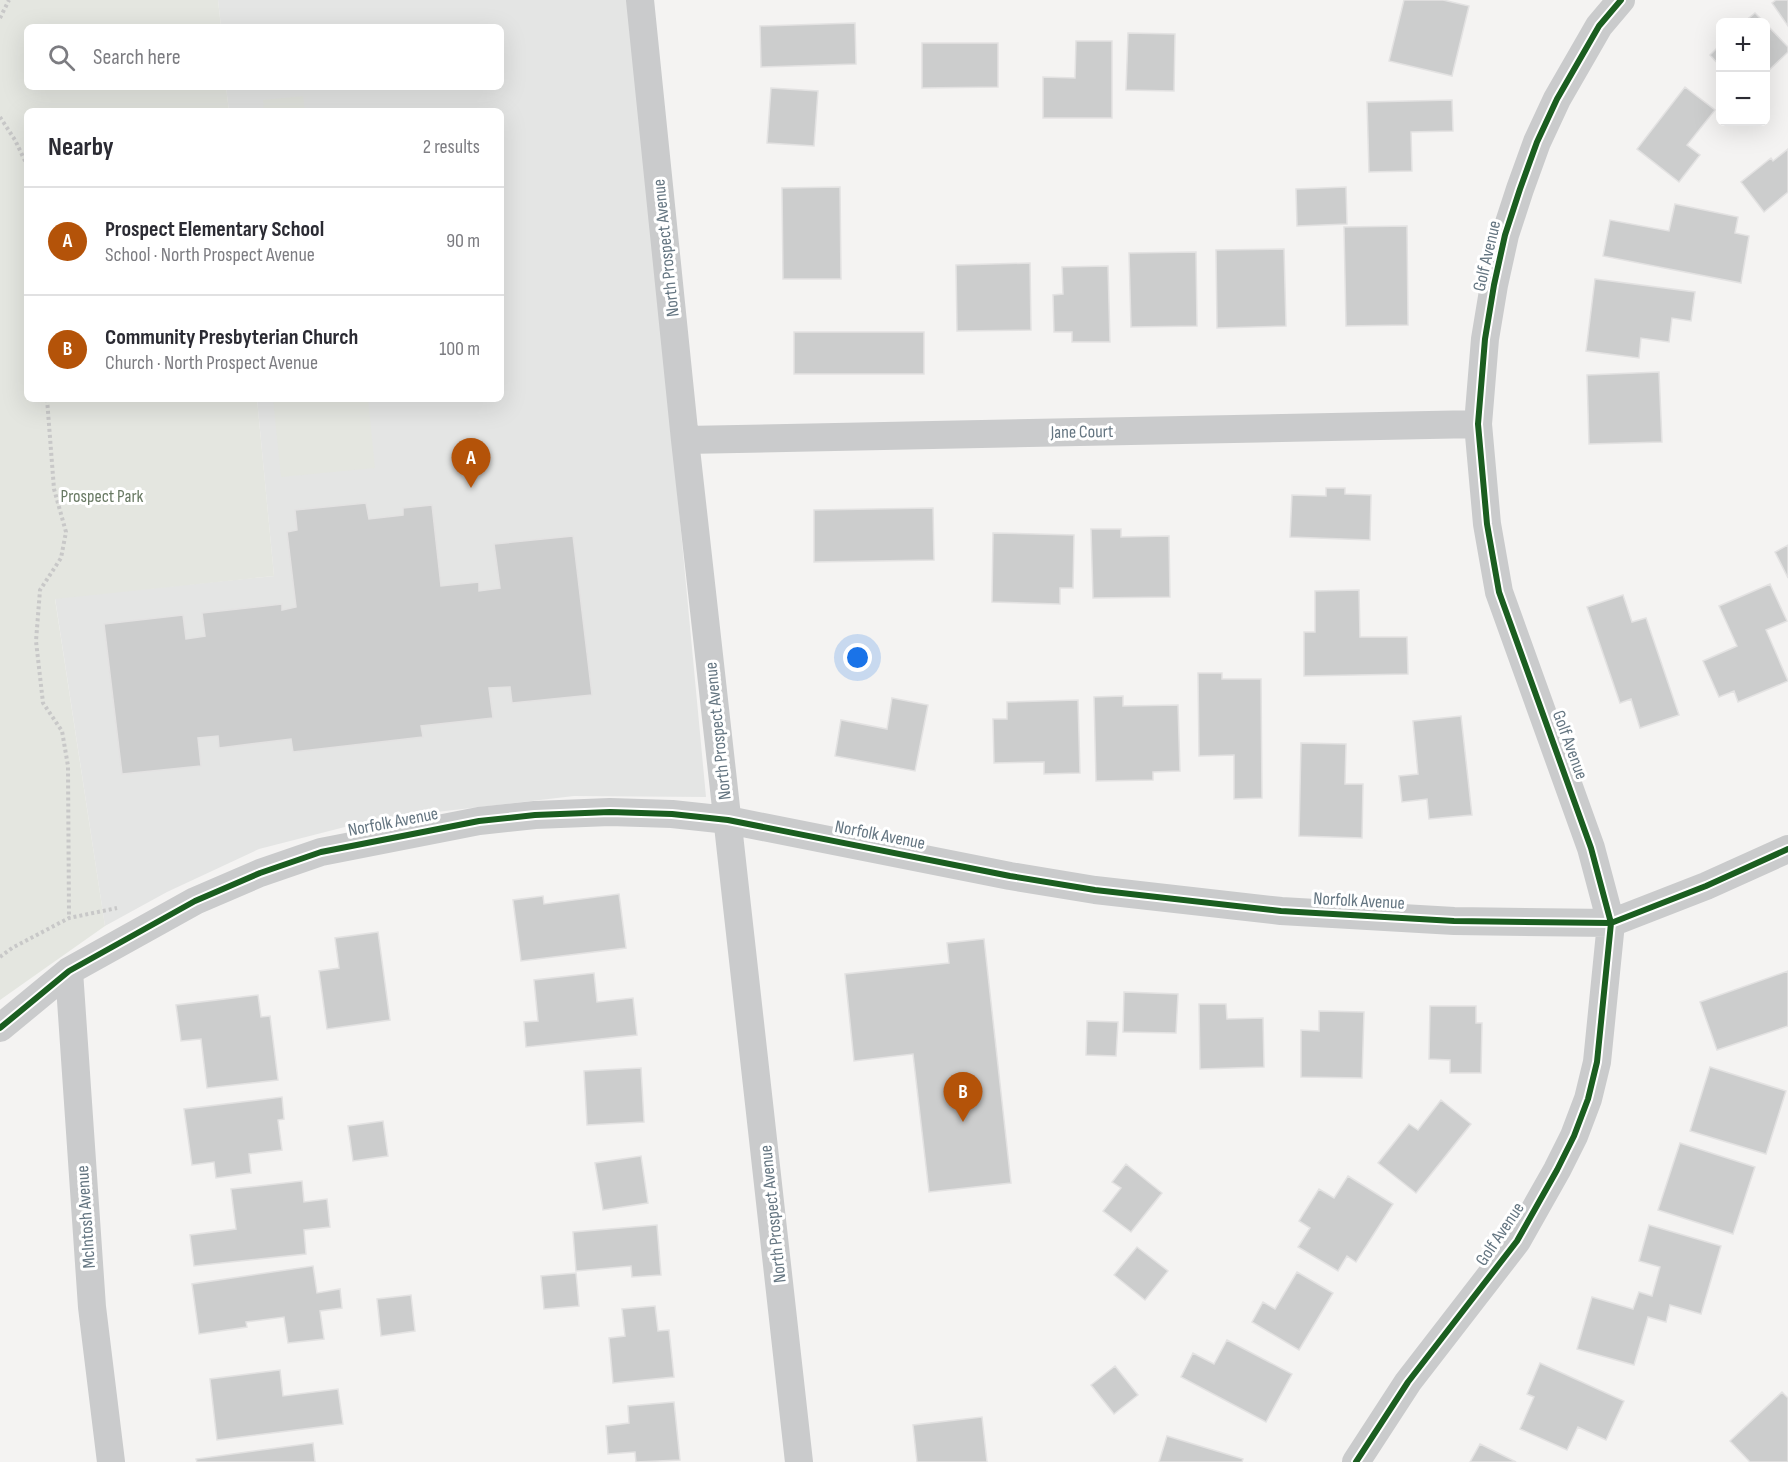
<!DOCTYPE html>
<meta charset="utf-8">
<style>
body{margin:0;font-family:"Sofia Sans Condensed",sans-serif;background:#f2f2f3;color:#2b2b33}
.controls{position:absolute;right:18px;top:18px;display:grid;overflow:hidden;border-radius:9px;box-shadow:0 6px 24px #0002}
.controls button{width:54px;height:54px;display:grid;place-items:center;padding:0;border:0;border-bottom:2px solid #e1e1e2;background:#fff;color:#2b2b33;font:30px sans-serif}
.you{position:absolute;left:858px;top:658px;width:21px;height:21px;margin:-15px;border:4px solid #fff;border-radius:50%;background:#1a73e8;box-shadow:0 0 0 9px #1a73e833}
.badge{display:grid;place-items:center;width:39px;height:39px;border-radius:50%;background:#b45309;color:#fff;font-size:20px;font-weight:700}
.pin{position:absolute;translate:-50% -50px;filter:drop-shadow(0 2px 3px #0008)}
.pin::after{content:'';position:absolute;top:32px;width:21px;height:18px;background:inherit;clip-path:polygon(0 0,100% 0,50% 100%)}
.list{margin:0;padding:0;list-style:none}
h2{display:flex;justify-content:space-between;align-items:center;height:78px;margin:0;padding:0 24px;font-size:26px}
h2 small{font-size:20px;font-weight:400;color:#7c7c81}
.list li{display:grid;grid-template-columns:39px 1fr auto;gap:18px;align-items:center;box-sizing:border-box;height:108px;padding:0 24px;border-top:2px solid #e1e1e2}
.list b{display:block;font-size:22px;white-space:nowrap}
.list p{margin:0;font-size:20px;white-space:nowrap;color:#7c7c81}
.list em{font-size:20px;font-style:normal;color:#7c7c81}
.icon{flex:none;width:33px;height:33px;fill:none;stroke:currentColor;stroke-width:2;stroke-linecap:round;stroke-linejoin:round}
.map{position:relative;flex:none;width:1788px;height:1462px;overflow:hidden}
.search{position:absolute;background:#fff;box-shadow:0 6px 24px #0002;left:24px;top:24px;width:480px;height:66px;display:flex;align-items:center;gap:15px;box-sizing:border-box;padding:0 21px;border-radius:9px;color:#7c7c81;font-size:22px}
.panel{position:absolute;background:#fff;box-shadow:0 6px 24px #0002;left:24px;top:108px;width:480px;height:294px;border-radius:9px}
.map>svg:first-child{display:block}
.built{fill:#e4e5e4}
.green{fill:#e4e6e0}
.building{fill:#cccdcd;stroke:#e3e2e2;stroke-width:1.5}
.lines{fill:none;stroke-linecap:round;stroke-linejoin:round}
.path{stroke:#c8c8c8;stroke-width:4;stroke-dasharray:3 3;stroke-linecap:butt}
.minor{stroke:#cacbcc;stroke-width:28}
.cycleway-casing{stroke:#fff;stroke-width:10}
.cycleway{stroke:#1b5e20;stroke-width:6}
.labels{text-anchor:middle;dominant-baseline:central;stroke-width:6;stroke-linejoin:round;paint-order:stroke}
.street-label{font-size:18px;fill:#647581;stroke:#fff}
.park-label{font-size:18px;fill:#687963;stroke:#fff}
</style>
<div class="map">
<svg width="1788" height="1462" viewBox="0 0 1788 1462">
<rect width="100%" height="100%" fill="#f4f3f2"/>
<path class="built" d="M218,0H631L706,797L574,796L376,819L259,849L167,892L105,926L55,598L274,576L257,399H501V111H229L226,87H501V27H221Z"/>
<path class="green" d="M0,0H218L221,27H27V87H226L229,111H27V399H257L274,576L55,599L105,926L0,1000Z
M303,96L305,111H264L263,100Z
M273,399H368L375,468L281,477Z"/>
<path class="building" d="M1404,0H1443L1469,6L1452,76L1389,61Z
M1776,0H1788V26L1772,3Z
M1755,13L1764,22H1744Z
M855,23L856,64L761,67L760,26Z
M1766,24L1788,47V52L1766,73Z
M1128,33L1175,34L1174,91L1126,90Z
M1076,41H1112V118H1043V77L1075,78Z
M922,43H998V87L922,88Z
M1720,45V66L1710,55Z
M1685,87L1715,110L1687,145L1700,155L1679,182L1637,149Z
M771,88L818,91L814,146L767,143Z
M1452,100L1453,131L1411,132L1412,171L1369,172L1367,102Z
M1788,149V192L1764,212L1741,182L1771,158L1773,161Z
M840,187L841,279H783L782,188Z
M1346,187L1347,224L1297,226L1296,189Z
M1675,204L1738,217L1735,233L1749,236L1741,283L1603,256L1610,220L1669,231Z
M1407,226L1408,325L1346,326L1344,227Z
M1284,249L1286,326L1217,328L1216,250Z
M1196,252L1197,326L1131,327L1129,253Z
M1030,263L1031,330L957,331L956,265Z
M1108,266L1110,342H1072V332H1054L1053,295L1063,294L1062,267Z
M1595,279L1695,292L1691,321L1672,318L1669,342L1641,338L1639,358L1586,351Z
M794,332H924V374H794Z
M1659,372L1662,442L1589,444L1587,375Z
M1326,488H1345V494L1371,495L1370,540L1290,537L1292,495L1326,496Z
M366,503L369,519L403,515V508L432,505L441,586L479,582V591L500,588L494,544L573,536L592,695L512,703L510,687L489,688L493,718L421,726L423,737L293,752L291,739L219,748L218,736L198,738L201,766L122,774L104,624L183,615L186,639L205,636L202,613L282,604V610L296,607L287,532L297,530L295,510Z
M933,508L934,560L814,562V510Z
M1091,529H1121V537L1169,536L1170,597L1093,598Z
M993,533L1074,535L1073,588H1060V604L992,602Z
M1788,545V578L1775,552Z
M1770,584L1787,621L1766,630L1788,681L1738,702L1734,691L1719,697L1703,661L1737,646L1719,606Z
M1359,590L1360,637H1407L1408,674L1304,676V632H1315V591Z
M1623,595L1632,622L1646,618L1679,715L1640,728L1631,699L1620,703L1587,607Z
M1198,673H1222V679H1261L1262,798L1234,799V755L1199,756Z
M1123,696V706L1178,705L1180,771L1153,772V780L1096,781L1094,697Z
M892,698L928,705L915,771L835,756L841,720L887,729Z
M1078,700L1080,773L1044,774V762L994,763L993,719H1007V702Z
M1461,716L1472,815L1429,819L1427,799L1402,802L1399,776L1418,774L1413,721Z
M1301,743L1346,744L1345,784H1363L1362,838L1299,836Z
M619,894L626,948L521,961L513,900L543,896L544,904Z
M378,932L390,1020L327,1029L319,971L339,968L335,938Z
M984,939L1011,1183L929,1192L913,1054L854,1061L845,974L949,963L947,943Z
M1788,971V1026L1717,1050L1700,1002Z
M594,973L597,1002L633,998L637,1035L526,1047L524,1022L538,1021L534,980Z
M1124,992L1178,994L1176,1033L1123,1032Z
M258,995L261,1017L270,1016L278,1080L207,1088L201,1039L181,1041L176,1005Z
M1199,1004H1226L1227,1019L1263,1018L1264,1067L1200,1069Z
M1430,1006H1476V1023H1482L1481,1073H1450V1060L1429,1059Z
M1319,1011L1364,1012L1362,1078L1301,1077V1030L1319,1031Z
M1087,1021L1118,1022L1116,1056L1086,1055Z
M1710,1067L1786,1091L1766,1154L1690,1131Z
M641,1068L644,1122L587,1125L584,1071Z
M282,1097L284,1119L278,1120L282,1150L249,1154L251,1173L216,1178L214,1162L192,1165L184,1109Z
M1441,1100L1471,1124L1416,1193L1378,1163L1409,1124L1418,1130Z
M383,1121L388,1156L353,1161L348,1126Z
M1680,1143L1755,1167L1733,1234L1658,1210Z
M641,1156L648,1203L603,1210L595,1163Z
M1126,1164L1162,1193L1131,1232L1103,1211L1121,1188L1112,1182Z
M1348,1176L1393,1204L1356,1262L1347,1256L1338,1271L1298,1247L1310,1228L1299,1221L1319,1189L1334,1198Z
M302,1181L304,1202L327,1199L330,1227L304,1230L306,1254L194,1266L190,1235L236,1229L231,1189Z
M657,1225L661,1275L632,1277L631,1266L576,1271L573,1232Z
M1649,1225L1721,1246L1701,1314L1670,1305L1666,1322L1648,1317L1634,1365L1577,1349L1592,1297L1633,1309L1639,1292L1652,1296L1660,1267L1639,1261Z
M1137,1247L1168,1271L1145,1300L1114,1275Z
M313,1266L317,1293L340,1289L342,1308L320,1311L324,1339L288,1343L284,1317L246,1322L247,1327L199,1334L192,1284Z
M1297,1272L1333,1293L1299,1350L1252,1322L1263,1302L1275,1309Z
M576,1273L579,1306L544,1309L541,1276Z
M411,1295L415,1331L381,1336L377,1299Z
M655,1306L658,1331L669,1330L674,1377L613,1383L609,1338L625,1336L622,1309Z
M1227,1340L1292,1374L1266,1422L1181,1377L1193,1353L1214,1364Z
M1540,1363L1624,1401L1606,1440L1578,1427L1567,1450L1520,1429L1534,1397L1527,1394Z
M1115,1366L1138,1395L1114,1414L1091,1385Z
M280,1370L283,1396L338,1389L343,1424L217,1440L210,1379Z
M1782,1392L1788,1398V1462H1750L1730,1441Z
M674,1402L680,1460L636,1462L635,1452L608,1454L606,1426L629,1423L628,1406Z
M982,1417L987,1462H917L913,1425Z
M1167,1436L1243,1459L1242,1462H1159Z
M313,1443L315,1462H197L196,1459Z
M1480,1444L1516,1462H1470Z"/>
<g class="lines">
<path class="path" d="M0,18L9,0
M0,117L15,140L27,165
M47,399L54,489L66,532L61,558L40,590L36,641L43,703L62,731L68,766L69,918
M0,957L12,948L69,918L117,908"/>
<path class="minor" d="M640,0L685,440L799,1462
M685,440L1478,424
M69,971L92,1307L111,1462
M0,1028L69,971L195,901L260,873L321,852L479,821L535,815L610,812L672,814L728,820L1010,876L1095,890L1281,911L1454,921L1611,923L1706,886L1788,849
M1356,1462L1408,1382L1517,1241L1557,1170L1574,1136L1588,1099L1597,1062L1611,923L1591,848L1499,592L1487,524L1478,424L1485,339L1494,285L1505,235L1520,189L1537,142L1557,99L1599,26L1621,0"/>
<defs>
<path id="cycleway" d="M0,1028L69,971L195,901L260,873L321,852L479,821L535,815L610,812L672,814L728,820L1010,876L1095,890L1281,911L1454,921L1611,923L1706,886L1788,849
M1356,1462L1408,1382L1517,1241L1557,1170L1574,1136L1588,1099L1597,1062L1611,923L1591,848L1499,592L1487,524L1478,424L1485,339L1494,285L1505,235L1520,189L1537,142L1557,99L1599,26L1621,0"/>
</defs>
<use href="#cycleway" class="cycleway-casing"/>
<use href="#cycleway" class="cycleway"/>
</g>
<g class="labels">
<g class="street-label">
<text transform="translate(666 248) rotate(-96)">North Prospect Avenue</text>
<text transform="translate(1487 256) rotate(-77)">Golf Avenue</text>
<text transform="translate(1082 432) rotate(-1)">Jane Court</text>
<text transform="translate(718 731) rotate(-96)">North Prospect Avenue</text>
<text transform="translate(1570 745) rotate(70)">Golf Avenue</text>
<text transform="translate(393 822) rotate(-11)">Norfolk Avenue</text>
<text transform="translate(880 835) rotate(11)">Norfolk Avenue</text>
<text transform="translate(1359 901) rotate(3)">Norfolk Avenue</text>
<text transform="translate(773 1214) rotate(-96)">North Prospect Avenue</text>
<text transform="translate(86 1217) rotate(-94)">McIntosh Avenue</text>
<text transform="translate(1500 1234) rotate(-56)">Golf Avenue</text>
</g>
<g class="park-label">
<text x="102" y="496">Prospect Park</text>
</g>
</g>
</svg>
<div class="controls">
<button>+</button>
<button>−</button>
</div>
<div class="you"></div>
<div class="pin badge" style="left:471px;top:488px">A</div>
<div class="pin badge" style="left:963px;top:1122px">B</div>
<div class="search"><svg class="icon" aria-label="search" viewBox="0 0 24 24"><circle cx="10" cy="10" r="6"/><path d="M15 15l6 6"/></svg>Search here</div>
<section class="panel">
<h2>Nearby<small>2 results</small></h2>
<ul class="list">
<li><span class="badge">A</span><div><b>Prospect Elementary School</b><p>School · North Prospect Avenue</p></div><em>90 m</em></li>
<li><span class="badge">B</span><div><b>Community Presbyterian Church</b><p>Church · North Prospect Avenue</p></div><em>100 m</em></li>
</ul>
</section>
</div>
